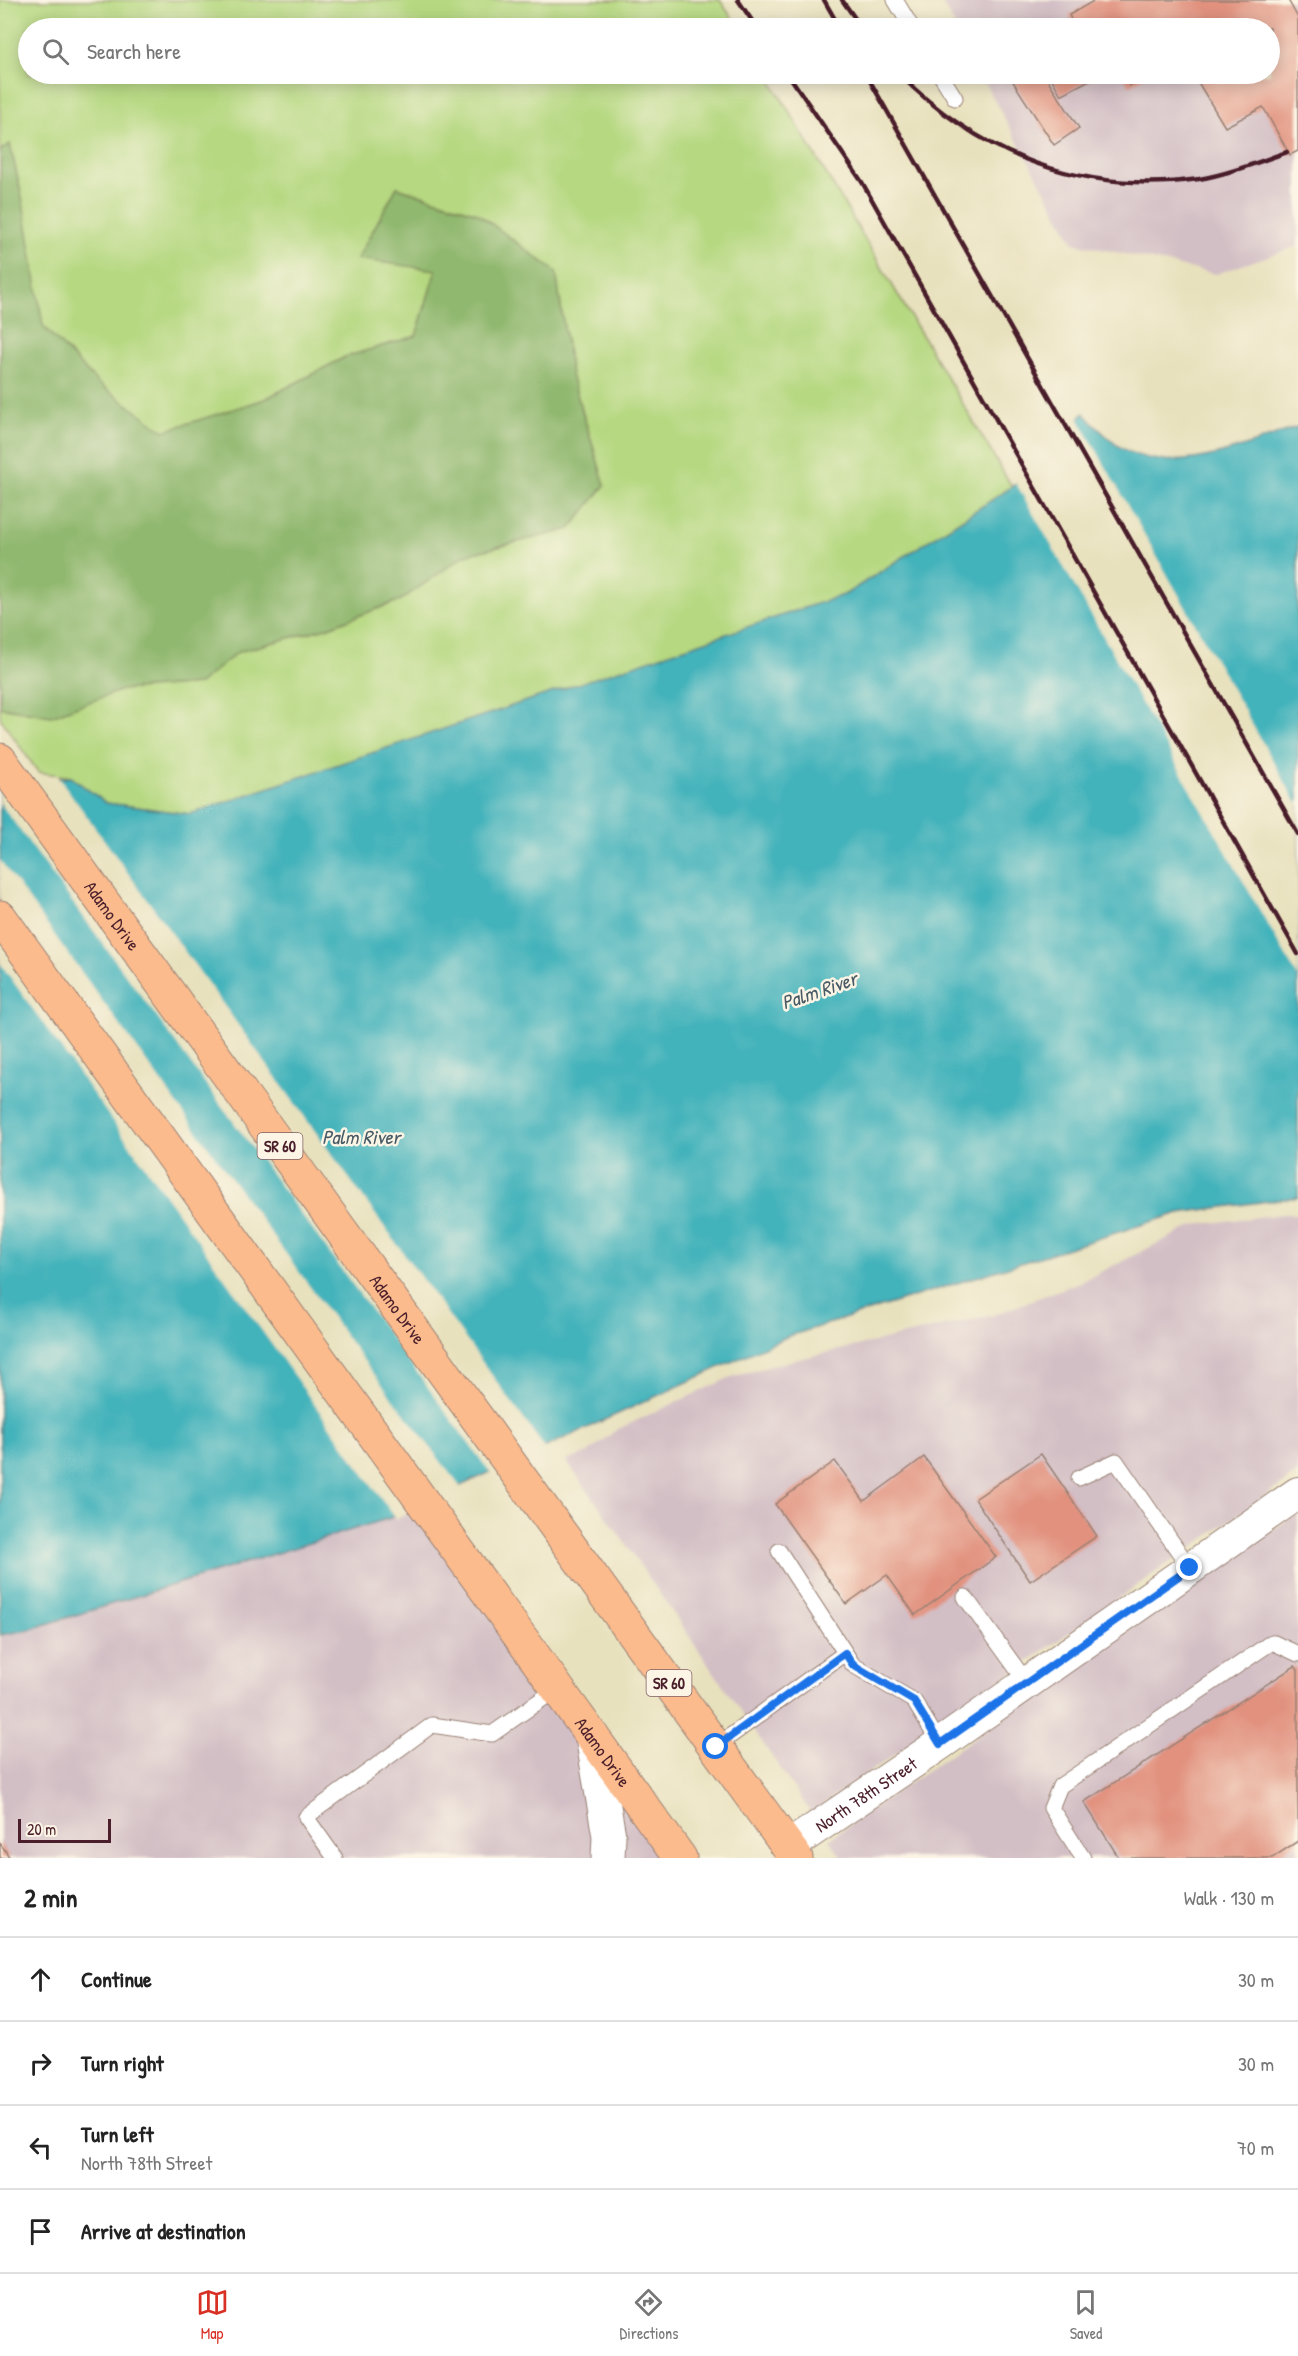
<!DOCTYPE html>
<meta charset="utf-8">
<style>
body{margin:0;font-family:"Patrick Hand",sans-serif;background:#f6f6f6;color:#222}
.scale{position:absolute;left:18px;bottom:15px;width:93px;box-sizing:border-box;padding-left:6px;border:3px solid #4a1f2b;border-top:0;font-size:16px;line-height:21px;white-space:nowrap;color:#4a1f2b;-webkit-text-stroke:4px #fcf5e5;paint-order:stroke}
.stop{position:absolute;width:18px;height:18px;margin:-14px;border:4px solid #1a73e8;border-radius:50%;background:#fff}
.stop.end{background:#1a73e8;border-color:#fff;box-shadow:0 2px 6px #0008}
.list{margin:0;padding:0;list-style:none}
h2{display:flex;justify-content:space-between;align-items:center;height:78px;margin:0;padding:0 24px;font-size:26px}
h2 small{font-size:20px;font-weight:400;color:#767676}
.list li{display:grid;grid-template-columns:39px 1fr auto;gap:18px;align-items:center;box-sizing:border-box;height:84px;padding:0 24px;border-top:2px solid #e0e0e0}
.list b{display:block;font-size:22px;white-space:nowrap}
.list p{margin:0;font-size:20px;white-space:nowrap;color:#767676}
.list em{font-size:20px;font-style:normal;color:#767676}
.icon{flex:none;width:33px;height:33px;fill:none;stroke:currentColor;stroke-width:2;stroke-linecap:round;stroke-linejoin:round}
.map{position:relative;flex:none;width:1298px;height:1858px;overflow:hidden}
.search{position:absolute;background:#fff;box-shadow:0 3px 15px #0003;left:18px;right:18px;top:18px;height:66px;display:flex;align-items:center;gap:15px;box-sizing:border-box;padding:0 21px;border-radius:33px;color:#767676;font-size:22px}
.sheet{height:414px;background:#fff}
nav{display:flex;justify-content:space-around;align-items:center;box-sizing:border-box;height:84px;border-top:2px solid #e0e0e0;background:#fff;font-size:16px;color:#767676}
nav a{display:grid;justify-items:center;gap:3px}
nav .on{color:#d93025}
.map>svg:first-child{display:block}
.industrial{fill:#d2bec5}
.green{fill:#b5d880;stroke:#807c56;stroke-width:1.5}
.forest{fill:#90b86e;stroke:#6d6c4c;stroke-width:1.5}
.water{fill:#42b2bb;stroke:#466873;stroke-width:1.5}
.pier{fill:#e8e1bd}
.building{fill:#e1917e}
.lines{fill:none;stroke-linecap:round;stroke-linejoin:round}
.service-casing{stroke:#998074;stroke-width:17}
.minor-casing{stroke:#998074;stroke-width:34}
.tertiary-casing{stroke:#998074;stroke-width:35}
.primary-casing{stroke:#998074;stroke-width:35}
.service{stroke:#fff;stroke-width:15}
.minor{stroke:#fff;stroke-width:32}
.tertiary{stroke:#fff;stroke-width:33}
.primary{stroke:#fbbb8d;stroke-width:33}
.rail{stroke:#4a1f2b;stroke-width:4.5}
.route{stroke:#1a73e8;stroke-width:8}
.labels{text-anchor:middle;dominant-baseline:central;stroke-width:5;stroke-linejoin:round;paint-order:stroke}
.shield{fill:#fcf5e5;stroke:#7f5f63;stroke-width:1.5}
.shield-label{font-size:16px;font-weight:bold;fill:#4a1f2b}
.street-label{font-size:18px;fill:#4a1f2b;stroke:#fcf5e5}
.water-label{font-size:20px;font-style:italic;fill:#475a65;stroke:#fcf5e5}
</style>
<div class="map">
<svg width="1298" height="1858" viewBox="0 0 1298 1858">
<rect width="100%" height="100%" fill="#fcf5e5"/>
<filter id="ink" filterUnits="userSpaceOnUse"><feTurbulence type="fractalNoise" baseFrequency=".0167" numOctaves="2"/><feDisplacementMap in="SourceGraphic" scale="12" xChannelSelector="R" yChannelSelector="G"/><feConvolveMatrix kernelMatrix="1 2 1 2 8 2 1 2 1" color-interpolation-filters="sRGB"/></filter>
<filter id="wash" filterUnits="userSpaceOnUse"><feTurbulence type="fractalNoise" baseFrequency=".008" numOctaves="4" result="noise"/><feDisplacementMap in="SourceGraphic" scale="24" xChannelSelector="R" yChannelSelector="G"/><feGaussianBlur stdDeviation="1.35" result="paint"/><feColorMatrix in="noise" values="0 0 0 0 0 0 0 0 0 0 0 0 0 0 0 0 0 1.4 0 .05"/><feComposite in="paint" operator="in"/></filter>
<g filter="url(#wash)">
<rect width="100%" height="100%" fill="#e8e1bd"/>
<path class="industrial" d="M940,0H1298V246L1216,274L1074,243L980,74H1270V28H956Z
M1283,1214H1298V1473L811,1813L609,1520L566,1461L588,1453L616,1430L731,1377L790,1361L993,1315L1083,1281L1194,1225Z
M419,1505L693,1858H0V1636L27,1630L390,1518Z
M1298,1512V1858H842L829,1839Z"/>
<path class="green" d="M0,0H720L739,28H28V74H767L1012,487L846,594L190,814L106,803L71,777L38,772L0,718Z"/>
<path class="forest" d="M10,144L23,202L43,326L98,383L164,431L265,399L345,357L416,336L436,270L357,259L397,187L477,213L556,272L571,375L605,485L570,529L465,555L401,600L326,628L238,652L199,684L122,690L51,716L0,707V151Z"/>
<path class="water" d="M1084,413C1094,423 1105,437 1117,445C1172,481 1242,446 1298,427V1197L1179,1213L786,1337L390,1518L27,1630L0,1635V791L20,782L71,777L106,803L190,814L846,594L1012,487Z"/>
<path class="pier" d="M1077,416L1298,805V977L1014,480Z
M57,775L546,1450L492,1475L0,803V788L19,779Z
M0,860L358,1353L462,1489L396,1519L0,963Z"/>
<g id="blocks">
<path class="building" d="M1095,0H1288L1298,18V151L1290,155L1263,107L1225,127L1193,74H1270V28H1075L1069,15Z
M1008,74H1044L1079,128L1054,145Z
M1049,74H1101L1061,95Z
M1122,74H1149L1129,86Z
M1041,1454L1097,1536L1030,1581L975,1499Z
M924,1457L996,1557L915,1615L887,1575L846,1604L775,1504L835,1461L864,1501Z
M1295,1666L1298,1670V1841L1272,1858H1119L1084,1802Z
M0,1843L10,1858H0Z"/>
</g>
</g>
<g filter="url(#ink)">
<use href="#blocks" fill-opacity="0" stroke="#998074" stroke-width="1.5"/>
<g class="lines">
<defs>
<path id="service" d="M895,0L912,28
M940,74L955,98
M1079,1478L1116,1461L1190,1568
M779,1551L853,1665L914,1701L940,1744
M965,1597L1027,1683
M715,1747L845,1653
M335,1858L306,1817L432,1725L492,1734L558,1688
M1083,1858L1051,1808L1060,1786L1272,1642L1298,1654"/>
<g id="minor">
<path id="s1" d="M788,1847L940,1744L1298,1493"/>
</g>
<path id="tertiary" d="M592,1736L609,1836L608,1858"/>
<g id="primary">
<path id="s2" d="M0,760L796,1858"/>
<path id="s3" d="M0,917L680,1858"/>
</g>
</defs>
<use href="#service" class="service-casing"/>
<use href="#minor" class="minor-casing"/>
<use href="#tertiary" class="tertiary-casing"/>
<use href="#primary" class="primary-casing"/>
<use href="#service" class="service"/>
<use href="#minor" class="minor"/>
<use href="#tertiary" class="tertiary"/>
<use href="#primary" class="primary"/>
<path class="rail" d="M738,0L757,28
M824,0L840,28
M842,0L862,28
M788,74L862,182L1298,954
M866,74L1298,834
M899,74C981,156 1082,195 1199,179C1229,174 1258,162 1287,152"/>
</g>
</g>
<g class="lines" filter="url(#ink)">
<path class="route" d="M716,1747L845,1653L853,1665L914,1701L940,1744L1190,1568"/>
</g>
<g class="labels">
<g class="shield">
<rect x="257.5" y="1133" width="45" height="26" rx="4.5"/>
<rect x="646.5" y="1670" width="45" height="26" rx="4.5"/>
</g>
<g class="shield-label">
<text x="280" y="1146">SR 60</text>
<text x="669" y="1683">SR 60</text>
</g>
<g class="street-label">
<text stroke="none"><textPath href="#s2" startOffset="192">Adamo Drive</textPath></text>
<text stroke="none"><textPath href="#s2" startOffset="678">Adamo Drive</textPath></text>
<text stroke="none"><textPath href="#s3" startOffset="1030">Adamo Drive</textPath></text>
<text stroke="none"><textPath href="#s1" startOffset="94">North 78th Street</textPath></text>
</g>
<g class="water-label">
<text transform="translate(819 990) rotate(-19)">Palm River</text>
<text x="361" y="1136">Palm River</text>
</g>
</g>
</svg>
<div class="scale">20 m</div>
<div class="stop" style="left:716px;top:1747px"></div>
<div class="stop end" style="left:1190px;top:1568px"></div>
<div class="search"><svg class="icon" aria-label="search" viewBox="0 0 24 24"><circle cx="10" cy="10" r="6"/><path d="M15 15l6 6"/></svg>Search here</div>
</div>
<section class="sheet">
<h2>2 min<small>Walk · 130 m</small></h2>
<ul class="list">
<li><svg class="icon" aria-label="ahead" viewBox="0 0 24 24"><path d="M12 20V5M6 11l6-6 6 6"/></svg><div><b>Continue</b></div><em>30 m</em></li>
<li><svg class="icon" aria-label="right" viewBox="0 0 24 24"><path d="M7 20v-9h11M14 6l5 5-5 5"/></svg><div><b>Turn right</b></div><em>30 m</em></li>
<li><svg class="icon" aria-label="left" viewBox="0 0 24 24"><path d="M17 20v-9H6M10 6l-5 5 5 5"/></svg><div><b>Turn left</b><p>North 78th Street</p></div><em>70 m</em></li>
<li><svg class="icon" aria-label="arrive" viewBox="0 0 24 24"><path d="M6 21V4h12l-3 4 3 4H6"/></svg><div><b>Arrive at destination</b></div></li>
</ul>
</section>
<nav>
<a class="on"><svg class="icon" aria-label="map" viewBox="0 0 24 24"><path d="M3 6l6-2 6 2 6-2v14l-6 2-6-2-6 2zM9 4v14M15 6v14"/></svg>Map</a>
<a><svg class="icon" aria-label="directions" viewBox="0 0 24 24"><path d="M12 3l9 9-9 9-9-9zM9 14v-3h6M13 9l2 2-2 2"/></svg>Directions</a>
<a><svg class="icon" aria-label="saved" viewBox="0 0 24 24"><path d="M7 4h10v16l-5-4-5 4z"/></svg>Saved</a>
</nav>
